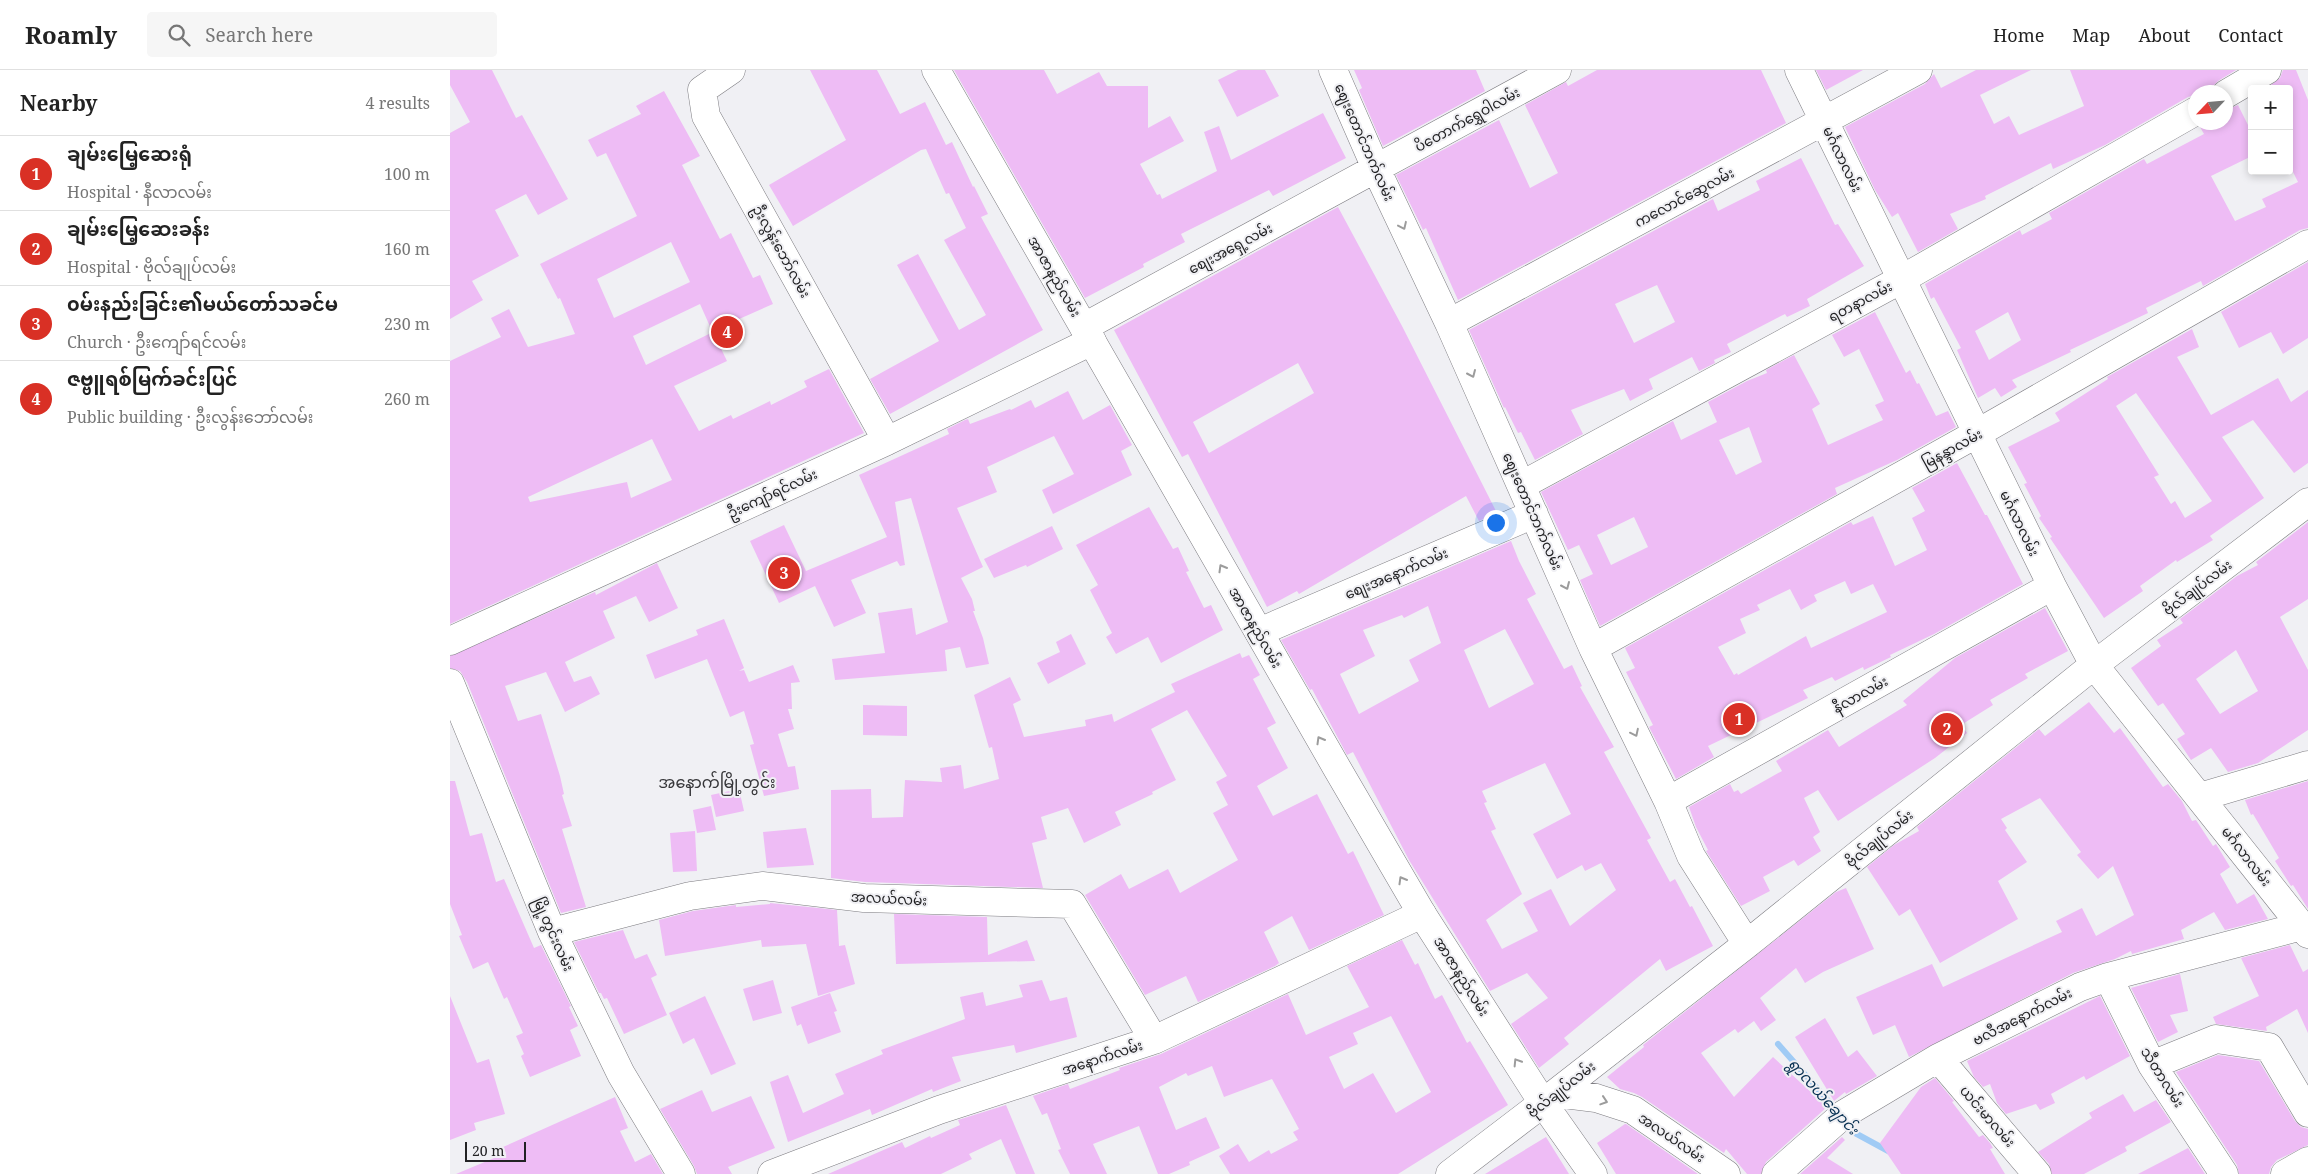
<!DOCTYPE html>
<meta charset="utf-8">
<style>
body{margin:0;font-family:"Noto Serif","Noto Sans Myanmar",serif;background:#f6f6f6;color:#222}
.controls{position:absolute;right:15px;top:15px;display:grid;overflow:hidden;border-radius:5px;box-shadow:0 2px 8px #0003}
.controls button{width:45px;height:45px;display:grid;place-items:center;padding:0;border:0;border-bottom:1px solid #e0e0e0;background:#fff;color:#222;font:25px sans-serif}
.compass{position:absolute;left:1738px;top:15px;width:45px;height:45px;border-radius:50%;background:#fff;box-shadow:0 2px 8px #0003;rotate:244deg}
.scale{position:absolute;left:15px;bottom:12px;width:61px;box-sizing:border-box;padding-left:5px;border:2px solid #222224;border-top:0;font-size:14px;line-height:18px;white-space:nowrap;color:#222224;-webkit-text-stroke:4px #f0f0f4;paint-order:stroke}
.you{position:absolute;left:1045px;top:452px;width:18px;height:18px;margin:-12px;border:4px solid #fff;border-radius:50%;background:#1a73e8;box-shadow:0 0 0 8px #1a73e833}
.badge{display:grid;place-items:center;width:32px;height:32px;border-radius:50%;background:#d93025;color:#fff;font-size:16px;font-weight:700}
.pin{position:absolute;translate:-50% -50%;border:2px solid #fff;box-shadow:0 1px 5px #0006}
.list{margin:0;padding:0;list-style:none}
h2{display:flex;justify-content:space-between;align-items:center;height:65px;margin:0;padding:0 20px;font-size:21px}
h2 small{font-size:16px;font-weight:400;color:#767676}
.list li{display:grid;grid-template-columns:32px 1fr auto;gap:15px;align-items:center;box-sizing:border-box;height:75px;padding:0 20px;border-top:1px solid #e0e0e0}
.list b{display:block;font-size:19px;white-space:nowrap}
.list p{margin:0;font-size:16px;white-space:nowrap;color:#767676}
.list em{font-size:16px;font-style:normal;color:#767676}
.icon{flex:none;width:28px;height:28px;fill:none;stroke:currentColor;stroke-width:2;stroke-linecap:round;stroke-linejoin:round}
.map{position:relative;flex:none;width:1858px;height:1104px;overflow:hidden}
header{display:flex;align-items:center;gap:30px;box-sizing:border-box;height:70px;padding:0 25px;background:#fff;border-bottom:1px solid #e0e0e0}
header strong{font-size:24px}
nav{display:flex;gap:28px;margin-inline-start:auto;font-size:18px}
.search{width:350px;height:45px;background:#f6f6f6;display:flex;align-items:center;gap:12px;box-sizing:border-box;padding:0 18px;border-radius:5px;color:#767676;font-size:19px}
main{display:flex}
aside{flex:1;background:#fff}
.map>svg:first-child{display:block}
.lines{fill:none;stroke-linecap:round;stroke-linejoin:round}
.stream{stroke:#a0cbf5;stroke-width:6}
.building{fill:#eebcf5;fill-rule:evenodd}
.minor-casing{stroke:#7d7c81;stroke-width:29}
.major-casing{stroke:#7d7c81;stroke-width:29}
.minor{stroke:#fff;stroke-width:28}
.major{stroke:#fff;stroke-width:28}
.oneway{stroke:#9c9c9c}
.labels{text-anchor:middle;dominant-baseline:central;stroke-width:4;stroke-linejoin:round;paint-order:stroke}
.street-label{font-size:14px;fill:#222224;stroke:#f0f0f4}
.water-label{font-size:15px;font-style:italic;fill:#062f51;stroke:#f0f0f4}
.quarter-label{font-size:16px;fill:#363639;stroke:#f0f0f4}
</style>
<header>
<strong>Roamly</strong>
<div class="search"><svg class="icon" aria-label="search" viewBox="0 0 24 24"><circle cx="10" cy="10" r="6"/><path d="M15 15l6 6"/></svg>Search here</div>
<nav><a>Home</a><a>Map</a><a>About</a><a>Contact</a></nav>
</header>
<main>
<aside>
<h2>Nearby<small>4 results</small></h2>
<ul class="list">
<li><span class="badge">1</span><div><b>ချမ်းမြေ့ဆေးရုံ</b><p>Hospital · နီလာလမ်း</p></div><em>100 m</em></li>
<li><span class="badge">2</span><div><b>ချမ်းမြေ့ဆေးခန်း</b><p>Hospital · ဗိုလ်ချုပ်လမ်း</p></div><em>160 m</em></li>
<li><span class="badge">3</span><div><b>၀မ်းနည်းခြင်း၏မယ်တော်သခင်မ</b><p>Church · ဦးကျော်ရင်လမ်း</p></div><em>230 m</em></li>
<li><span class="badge">4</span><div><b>ဇဗ္ဗူရစ်မြက်ခင်းပြင်</b><p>Public building · ဦးလွန်းဘော်လမ်း</p></div><em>260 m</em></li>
</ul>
</aside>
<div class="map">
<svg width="1858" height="1104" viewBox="0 0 1858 1104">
<rect width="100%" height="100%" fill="#f0f0f4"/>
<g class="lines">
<path class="stream" d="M1328,974L1388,1042
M1395,1052L1405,1063L1440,1082"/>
</g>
<path class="building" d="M0,0H42L66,48L72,45L118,129L88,145L76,124L45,140L69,186L22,211L33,230L0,249V63L20,52L0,15Z
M360,0H427L450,44L475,32L496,75L502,72L523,117L524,116L538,144L531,147L593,260L440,344L420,309L489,271L447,195L468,184L509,260L536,245L494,170L516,158L499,123L496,124L476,79L471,80L343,156L319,115L396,70Z
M504,0H594L607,24L649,2L657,16H698V58L720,46L734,71L690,94L707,125L710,124L712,129L767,101L754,62L769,56L781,90L873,43L896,88L823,126L819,120L731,164L735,172L693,194L694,197L635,228Z
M788,0H815L829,26L787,47L768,10Z
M904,0H1026L1035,21L933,76L909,20L912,18Z
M1147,0H1311L1336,53L1008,230L976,158L973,160L946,105L1049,50L1080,118L1108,103L1075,35L1116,12L1118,16Z
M1366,0H1413L1376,20Z
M1526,0H1581L1530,25L1544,54L1559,46L1569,65L1634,36L1620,0H1786L1768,11L1763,16L1761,22H1746V25L1738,27L1655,75L1603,99L1601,93L1535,126L1536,129L1500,144L1508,159L1468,182L1448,143L1442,147L1425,120L1395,57L1475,14L1484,4L1491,18Z
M1833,0H1846L1858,30V158L1850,160L1753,216L1751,211L1696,238L1698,243L1620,280L1621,282L1562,310L1567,317L1551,327L1545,318L1528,328L1507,280L1511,278L1484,227L1481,229L1475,214L1570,160L1572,165L1602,149L1599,143L1694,89L1697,94L1754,64L1750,57L1756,52H1776V40L1788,35L1802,63V86L1761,106L1785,151L1816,137L1812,129L1848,112L1839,94V19H1816L1830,8ZM1558,242L1571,270L1539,290L1525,261Z
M214,21L250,86L232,95L270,169L281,163L303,208L310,205L323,234L262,261L250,234L183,266L196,295L263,262L277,291L224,316L249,361L281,345L283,349L320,331L321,335L357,317L354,311L379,299L414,363L0,554V291L51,267L41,248L59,239L78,277L125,264L110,228L108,229L90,194L187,146L156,83L147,87L138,70L191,44L186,36ZM221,172L240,212L164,248L147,209ZM202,369L222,410L181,428L177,412L80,432L78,427Z
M1351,88L1385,155L1388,154L1414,196L1357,229L1360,236L1337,247L1335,244L1277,274L1281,282L1264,290L1265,293L1249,301L1242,287L1199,309L1203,319L1180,331L1174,319L1121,340L1133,364L1085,390L1071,362L1068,363L1055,337L1054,338L1019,260L1263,129L1268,141L1310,120L1306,111ZM1207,215L1225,252L1184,273L1165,234Z
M888,137L952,256L1047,443L1029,451L1016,426L849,524L847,521L817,537L738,384L732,387L664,260ZM848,293L864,323L759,383L743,352Z
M1858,192V268L1833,284L1821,262L1789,278L1771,242Z
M1425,242L1456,303L1460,300L1467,314L1469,313L1486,346L1498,341L1506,357L1447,390L1385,418L1387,424L1150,556L1130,510L1143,504L1129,475L1118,480L1091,422L1223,351L1231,370L1267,352L1258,332L1297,311L1317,303L1316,300L1344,285L1370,334L1362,339L1378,375L1433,350L1425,335L1434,331L1409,279L1394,287L1382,265ZM1299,357L1312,392L1286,405L1269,370ZM1184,447L1198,477L1161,495L1147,465Z
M1742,259L1749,277L1727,287L1761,345L1828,308L1841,332L1858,320V393L1844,403L1803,350L1772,367L1814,428L1760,466L1763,470L1727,492L1726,490L1690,516L1693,521L1654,548L1600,468L1602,467L1589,448L1591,446L1574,414L1577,413L1558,377L1610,351L1605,343L1658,309L1657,307ZM1686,323L1762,431L1735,448L1725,431L1721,434L1704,407L1709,405L1666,336Z
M618,321L633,350L660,335L682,375L671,381L682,405L603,444L592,420L624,404L604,366L537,397L547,422L507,438L533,497L511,508L522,529L525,541H523L533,568L539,594L516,598L510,577L495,580L497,601L385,610L382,589L435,583L428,543L462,538L466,565L498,552L461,428L445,432L455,495L450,496L447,491L401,510L416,543L384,557L365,516L329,533L300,471L334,455L356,501L437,467L409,405L499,364L497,359L515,350L518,349L520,354L560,339L561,340L581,330L585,338Z
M1507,393L1535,445H1537L1573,514L1484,564L1440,585L1441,587L1414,600L1413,597L1385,611L1382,607L1353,620L1358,628L1258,676L1264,687L1226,709L1199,657L1203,655L1176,602L1185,598L1175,578L1401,452L1403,455L1423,446L1445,496L1477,480L1462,448L1475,441L1462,418ZM1395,511L1401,524L1423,514L1437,542L1361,578L1356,566L1288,605L1287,603L1284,605L1268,577L1296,563L1290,549L1310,540L1307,535L1340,519L1351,540L1367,531L1364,525Z
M699,437L723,479L728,477L739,501L736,502L754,538L761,535L773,560L711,593L698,567L666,584L656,567L662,563L640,520L648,515L626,475Z
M1858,452V529L1830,547L1858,600V660L1808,693L1778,702L1761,678L1741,690L1727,669L1735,664L1713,633L1708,636L1681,598L1711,576L1707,570L1733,553L1730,549L1787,506L1808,495L1806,492ZM1786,580L1808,621L1770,644L1746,609Z
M602,456L613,479L577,497L576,495L544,508L534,489Z
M1061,471L1069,491L1086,524L1077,529L1114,599L1122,595L1132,616L1130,617L1164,677L1154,682L1201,768L1197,770L1220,812L1225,809L1240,837L1242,836L1263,876L1216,901L1210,889L1114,968L1119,974L1089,998L1061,954L1098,928L1077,903L1040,921L959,790L903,682L897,685L862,619L860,620L831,570ZM978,536L991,573L959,590L969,611L909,644L890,604L925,586L913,560L952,545L954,548ZM1055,559L1084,614L1039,638L1014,580ZM1095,693L1121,744L1083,764L1107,809L1132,795L1135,801L1151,793L1166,820L1120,856L1101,819L1073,833L1088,861L1052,879L1036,850L1072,824L1041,761L1046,759L1034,733L1037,732L1032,721Z
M207,493L228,538L199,552L186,526L153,541L165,568L115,592L124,612L141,606L150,624L115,642L96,602L55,616L68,651L91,644L110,706L114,724L112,725L122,756L112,759L136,837L111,843L17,612L10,601L0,598V586L145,522L146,525Z
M1595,538L1618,581L1575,604L1578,608L1540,630L1543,635L1511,655L1517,663L1485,688L1388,751L1368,720L1354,728L1370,762L1363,767L1371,781L1348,796L1344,790L1313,807L1320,821L1291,836L1256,781L1258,780L1246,757L1239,737L1280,714L1284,722L1288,720L1291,724L1332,701L1326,691L1378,660L1389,677L1457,635L1453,631L1505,588Z
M274,549L294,598L289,601L294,600L299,612L343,595L350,612L341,613L342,639H338L344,659L328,664L338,697L345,696L349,719L314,726L300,675L304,674L294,641L280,647L257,589L205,609L196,585L248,565L246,560Z
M621,564L636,594L598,614L587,593L610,582L606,572Z
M790,583L792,588L799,585L810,605L803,609L826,653L817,658L838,698L807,716L823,746L867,724L898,784L903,781L934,845L859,880L842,846L814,862L829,893L825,896L748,932L736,906L695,925L635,825L671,804L679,819L718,799L730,823L788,790L763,743L778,735L766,712L777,706L737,640L701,659L726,710L702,722L703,724L665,742L671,755L634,773L618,738L591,747L597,769L582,773L593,818L415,812L381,808V720L421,719L422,748L453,747L455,710L492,712L490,698L511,695L514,719L549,709L542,677L539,678L524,625L560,607L571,630L563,634L574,667L636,656L635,650L662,644L664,652L725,622L721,614Z
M1639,632L1664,663L1670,658L1713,717L1718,714L1732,731L1742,751L1746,750L1763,776L1766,774L1780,797L1770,804L1787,834L1804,824L1818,849L1775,860L1764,842L1731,860L1734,869L1682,884L1681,881L1665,889L1623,903L1459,987L1445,955L1423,965L1406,927L1482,894L1493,917L1612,862L1606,851L1632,838L1646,866L1684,845L1663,796L1648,809L1627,785L1631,782L1590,728L1551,749L1557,758L1555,760L1577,792L1548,811L1568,849L1490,893L1460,839L1449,846L1417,797L1444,775L1469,761L1467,757L1589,659L1595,666Z
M413,635L457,636V666L413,665Z
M0,711H5L20,766L32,763L46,812L54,809L84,878L91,875L121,936L119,937L128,956L120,960L131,986L80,1007L71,986L74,984L66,966L73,963L57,927L54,929L38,892L23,899L9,866L12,865L0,834Z
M1858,711V839L1843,815L1841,816L1825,791L1829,788L1803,744L1801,745L1795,730Z
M289,719L294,741L266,747L261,725Z
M261,736L266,760L247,763L243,740Z
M356,758L364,795L317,798L313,762Z
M245,761L247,801L223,802L220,763Z
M1396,818L1424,879L1373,902L1355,913L1346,898L1310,928L1326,950L1311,961L1304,951L1288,963L1285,959L1251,983L1284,1027L1323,987L1377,1037L1316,1092L1311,1104H1297L1276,1079L1274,1083L1192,1027L1184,1023L1170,1019L1157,1007L1194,977L1193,975L1386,822Z
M320,833L387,840L389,876L395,875L405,914L368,926L356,874L312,877L311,870L215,886L209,850L243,841L286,835V837L320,834Z
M444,844L537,847L538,885L577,870L585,891L446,894Z
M173,860L185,889L197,884L207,905L201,908L217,945L174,964L157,928L154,929L151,923H149L124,872Z
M952,870L965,895L968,893L985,929L992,925L1017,973L1020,971L1058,1035L948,1104H780L769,1086L788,1074L799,1092L819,1080L821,1084L848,1070L843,1062L849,1059L822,1009L774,1027L762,996L738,1006L736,1003L709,1017L726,1060L756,1047L770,1078L739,1092L740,1095L719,1104H708L689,1056L643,1074L657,1104H620L608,1080L611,1079L597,1043L592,1045L583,1026L618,1014L620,1019L670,1000L669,998L711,984L838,924L856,965L919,937L897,896ZM941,946L981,1022L946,1043L923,1003L894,1019L879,987L908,974L903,963Z
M1840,875L1853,902L1858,899V963L1847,939L1816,957L1817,961L1766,954L1763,947L1809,926L1791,888Z
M1730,904L1738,941L1720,945L1728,962L1708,972L1681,918Z
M323,910L332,943L303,951L293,919Z
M592,910L600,931L617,927L627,967L566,983L564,975L502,987L511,1011L483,1022L482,1019L422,1045L420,1039L338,1072L320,1012L338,1005L353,1043L394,1024L385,1004L433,984L431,980L515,949L510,927L533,922L536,936L573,927L569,915Z
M380,923L387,941L384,942L391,962L358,974L351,954L347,956L341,937Z
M0,926L27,993L39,989L55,1044L24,1053L26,1060L0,1070Z
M255,926L286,994L261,1005L244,968L233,974L219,943Z
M1650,926L1680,986L1636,1010L1634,1006L1601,1024L1605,1033L1590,1040L1586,1034L1556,1044L1547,1033L1540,1014L1533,1017L1524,1007L1517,991Z
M1375,948L1398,987L1407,980L1427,1006L1396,1024L1395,1022L1384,1031L1345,967Z
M1768,985L1809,991L1845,1051L1851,1057L1858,1059V1075L1827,1090L1821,1097L1819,1104H1789L1787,1095L1726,1002Z
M1485,1008L1504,1031L1502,1032L1529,1067L1533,1065L1540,1073L1543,1078L1540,1079L1555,1104H1451L1430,1073L1471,1017Z
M252,1020L262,1042L301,1026L325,1078L278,1097L282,1104H247L244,1096L210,1039Z
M1673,1024L1684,1042L1706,1030L1721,1052L1675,1077L1677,1081L1634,1104H1602L1599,1094L1588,1082L1642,1048L1639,1043Z
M165,1027L178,1058L170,1061L185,1092L201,1084L213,1104H6L56,1083L53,1077Z
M556,1035L585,1104H566L551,1069L519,1084L522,1089L491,1104H378L452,1072L455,1078L480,1066L481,1068L510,1055L508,1050Z
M1175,1054H1176L1248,1104H1166L1147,1073Z
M1096,1067L1119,1104H1035Z
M1392,1067L1395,1070L1377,1088L1403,1104H1350Z
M1738,1078L1755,1104H1688Z"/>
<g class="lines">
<defs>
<path id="minor" d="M281,0L252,20L256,46L437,371
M883,0L928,103L999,253L1143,578L1218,731L1241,786L1297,874
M1349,0L1602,516L1644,595L1858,864
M1776,24L1817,0
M999,253L1468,0
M634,257L1107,0
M1072,415L1452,209L1746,41
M809,562L1084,444
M0,571L437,371L642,271
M1143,578L1526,364L1858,174
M0,613L102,862L171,1004L231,1104
M1750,727L1858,695
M1218,731L1602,516
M102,862L240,826L312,816L414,828L622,834L704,970
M1658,907L1702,995L1774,1104
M1488,988L1587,1104
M1702,995L1766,969L1819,977L1858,1043
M1106,1023L1146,1028L1183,1040L1276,1104
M322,1104L489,1040L704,970L972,844
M1143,1104L1093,1033L1297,874L1644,595L1858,432
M1326,1104L1394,1044L1488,988L1630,917L1658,907L1852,856
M1835,1104L1858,1091"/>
<path id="major" d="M486,0L888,700L972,844L1093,1033L1000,1104"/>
</defs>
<use href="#minor" class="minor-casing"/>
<use href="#major" class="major-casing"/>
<use href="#minor" class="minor"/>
<use href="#major" class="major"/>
</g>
<defs><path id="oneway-chevron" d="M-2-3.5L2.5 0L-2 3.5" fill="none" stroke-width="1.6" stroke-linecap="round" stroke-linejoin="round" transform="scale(1.25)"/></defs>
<g class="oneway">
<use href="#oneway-chevron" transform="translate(953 156) rotate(65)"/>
<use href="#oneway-chevron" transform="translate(1022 304) rotate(66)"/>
<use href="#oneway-chevron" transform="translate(772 498) rotate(-120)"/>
<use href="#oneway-chevron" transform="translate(1116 516) rotate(66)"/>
<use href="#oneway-chevron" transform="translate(1185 663) rotate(64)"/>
<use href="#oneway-chevron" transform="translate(870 670) rotate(-120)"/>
<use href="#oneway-chevron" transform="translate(952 810) rotate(-120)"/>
<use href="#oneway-chevron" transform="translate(1067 992) rotate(-122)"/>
<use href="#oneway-chevron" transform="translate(1154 1031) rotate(18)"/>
</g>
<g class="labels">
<g class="street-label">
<text transform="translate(1017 49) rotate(-29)">ပိတောက်ရွှေဝါလမ်း</text>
<text transform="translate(915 72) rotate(66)">ဈေးတောင်ဘက်လမ်း</text>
<text transform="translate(1393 89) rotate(64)">မင်္ဂလာလမ်း</text>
<text transform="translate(1234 127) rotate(-28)">ကလောင်ဆွေလမ်း</text>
<text transform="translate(780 178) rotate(-28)">စျေးအရှေ့လမ်း</text>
<text transform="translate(332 181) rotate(61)">ဦးလွန်းဘော်လမ်း</text>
<text transform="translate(605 206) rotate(60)">အာဇာနည်လမ်း</text>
<text transform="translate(1410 231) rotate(-28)">ရတနာလမ်း</text>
<text transform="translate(1502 378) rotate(-29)">မြနန္ဒာလမ်း</text>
<text transform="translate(322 423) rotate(-25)">ဦးကျော်ရင်လမ်း</text>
<text transform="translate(1083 441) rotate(66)">ဈေးတောင်ဘက်လမ်း</text>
<text transform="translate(1570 453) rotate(64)">မင်္ဂလာလမ်း</text>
<text transform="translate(946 503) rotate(-23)">စျေးအနောက်လမ်း</text>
<text transform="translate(1747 517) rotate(-37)">ဗိုလ်ချုပ်လမ်း</text>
<text transform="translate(806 557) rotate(60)">အာဇာနည်လမ်း</text>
<text transform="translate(1410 624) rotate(-29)">နီလာလမ်း</text>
<text transform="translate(1429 768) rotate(-39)">ဗိုလ်ချုပ်လမ်း</text>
<text transform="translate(1797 786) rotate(52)">မင်္ဂလာလမ်း</text>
<text transform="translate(439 828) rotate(3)">အလယ်လမ်း</text>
<text transform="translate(104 864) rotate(66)">မြို့တွင်းလမ်း</text>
<text transform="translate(1012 906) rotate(58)">အာဇာနည်လမ်း</text>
<text transform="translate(1572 946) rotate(-27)">ဗလီအနောက်လမ်း</text>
<text transform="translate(652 987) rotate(-18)">အနောက်လမ်း</text>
<text transform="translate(1713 1007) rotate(58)">သီတာလမ်း</text>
<text transform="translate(1111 1019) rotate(-38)">ဗိုလ်ချုပ်လမ်း</text>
<text transform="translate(1538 1046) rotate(49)">ယင်းမာလမ်း</text>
<text transform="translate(1222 1067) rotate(34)">အလယ်လမ်း</text>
</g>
<g class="water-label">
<text transform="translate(1374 1026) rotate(48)">ရွာလယ်ချောင်း</text>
</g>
<g class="quarter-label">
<text x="267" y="712">အနောက်မြို့တွင်း</text>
</g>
</g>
</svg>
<div class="controls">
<button>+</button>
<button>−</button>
</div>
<svg class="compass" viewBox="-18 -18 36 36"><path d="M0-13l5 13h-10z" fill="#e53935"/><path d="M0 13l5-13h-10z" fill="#767676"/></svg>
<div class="scale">20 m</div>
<div class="you"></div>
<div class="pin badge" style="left:1289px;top:649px">1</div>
<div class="pin badge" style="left:1497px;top:659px">2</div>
<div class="pin badge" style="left:334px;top:503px">3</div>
<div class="pin badge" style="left:277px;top:262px">4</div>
</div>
</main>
